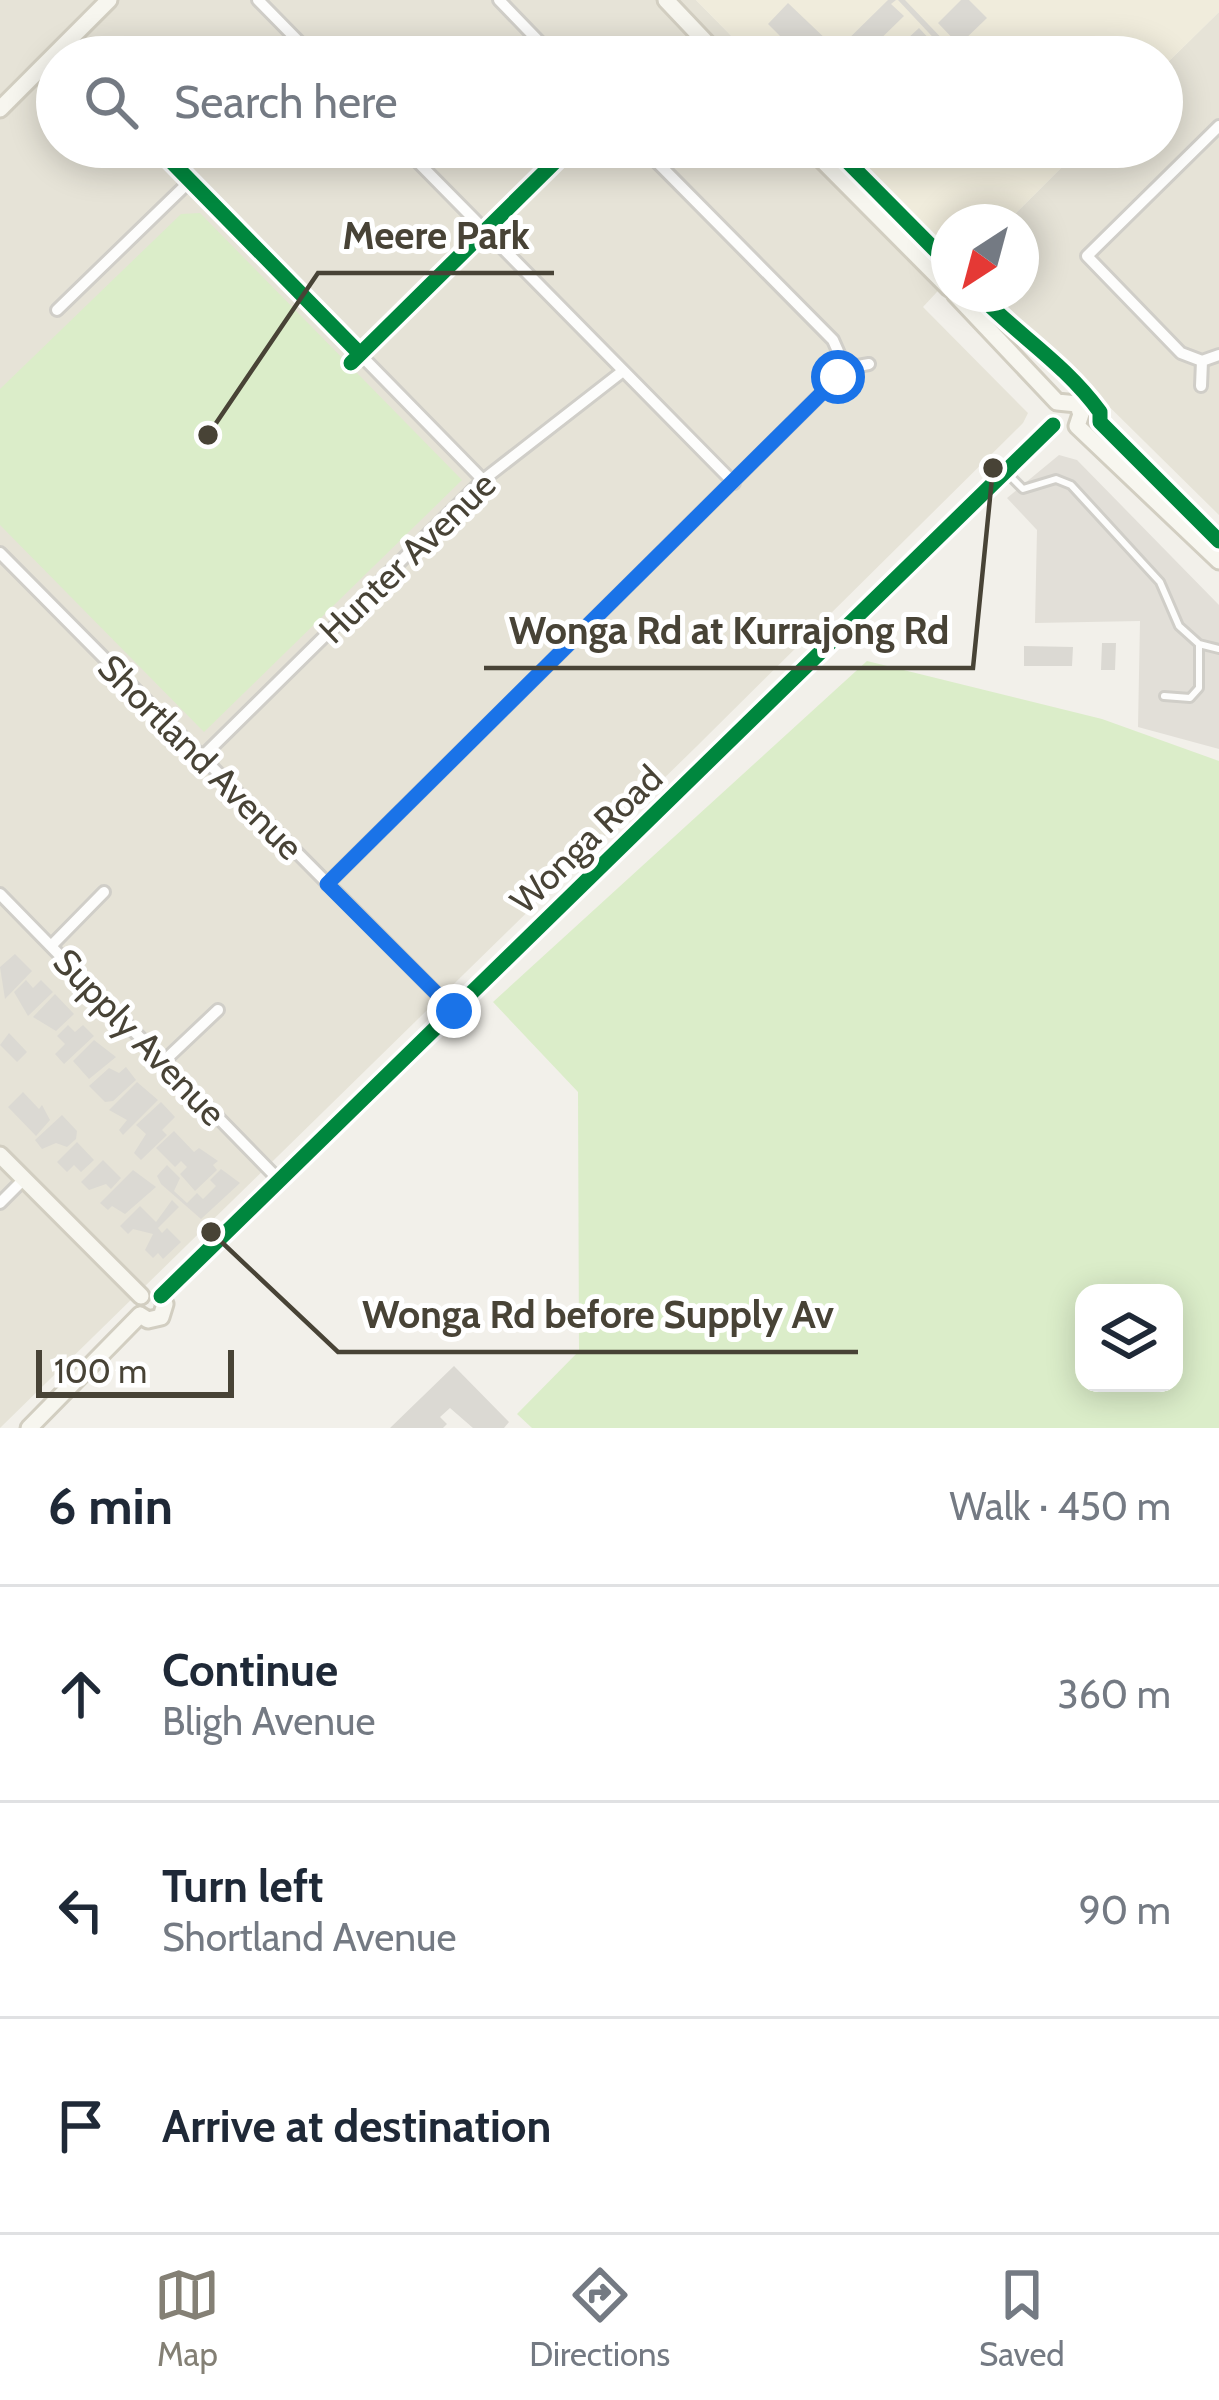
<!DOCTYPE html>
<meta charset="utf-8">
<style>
body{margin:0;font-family:Cabin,sans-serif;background:#f6f6f7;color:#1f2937}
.controls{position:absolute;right:36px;bottom:36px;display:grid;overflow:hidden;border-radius:24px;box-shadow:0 6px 30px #0003}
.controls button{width:108px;height:108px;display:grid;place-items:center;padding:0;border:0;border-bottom:3px solid #e0e1e3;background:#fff;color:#1f2937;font:60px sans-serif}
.compass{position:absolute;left:931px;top:204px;width:108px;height:108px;border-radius:50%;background:#fff;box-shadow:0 6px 30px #0003;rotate:216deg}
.scale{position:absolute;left:36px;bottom:30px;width:198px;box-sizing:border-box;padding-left:12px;border:6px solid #484336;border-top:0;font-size:33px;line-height:42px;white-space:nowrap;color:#484336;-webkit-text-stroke:9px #fff;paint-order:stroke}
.stop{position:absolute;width:36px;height:36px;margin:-27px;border:9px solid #1a73e8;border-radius:50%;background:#fff}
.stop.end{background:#1a73e8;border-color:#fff;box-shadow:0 3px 12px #0008}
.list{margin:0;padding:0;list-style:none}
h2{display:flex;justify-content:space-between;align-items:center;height:156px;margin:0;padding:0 48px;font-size:51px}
h2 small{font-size:39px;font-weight:400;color:#747a83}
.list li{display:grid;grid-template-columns:78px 1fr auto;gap:36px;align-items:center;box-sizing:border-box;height:216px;padding:0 48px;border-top:3px solid #e0e1e3}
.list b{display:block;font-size:45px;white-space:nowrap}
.list p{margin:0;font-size:39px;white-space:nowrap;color:#747a83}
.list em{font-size:39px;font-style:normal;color:#747a83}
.icon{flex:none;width:66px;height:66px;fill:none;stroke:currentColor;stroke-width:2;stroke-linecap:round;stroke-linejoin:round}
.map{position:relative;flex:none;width:1219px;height:1428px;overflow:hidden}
.search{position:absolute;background:#fff;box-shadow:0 6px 30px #0003;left:36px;right:36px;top:36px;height:132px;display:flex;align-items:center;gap:30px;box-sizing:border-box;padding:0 42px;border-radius:66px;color:#747a83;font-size:45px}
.sheet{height:804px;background:#fff}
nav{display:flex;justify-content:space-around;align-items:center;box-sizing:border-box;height:168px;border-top:3px solid #e0e1e3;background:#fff;font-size:33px;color:#747a83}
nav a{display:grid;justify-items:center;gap:6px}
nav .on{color:#848075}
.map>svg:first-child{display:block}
.residential{fill:#e6e3d7}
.industrial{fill:#e2dfd8}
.education{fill:#f0ecdc}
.green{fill:#dbedc9;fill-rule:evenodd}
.building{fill:#dbd9d3}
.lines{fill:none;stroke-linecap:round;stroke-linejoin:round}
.lane-casing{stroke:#d0cec8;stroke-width:12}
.street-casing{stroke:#d0cec8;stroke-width:16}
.secondary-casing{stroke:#d2cec1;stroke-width:21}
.lane{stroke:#fdfdfc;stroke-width:6}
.street{stroke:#fdfdfc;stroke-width:10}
.secondary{stroke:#f7f6ef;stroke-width:15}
.cycleway-casing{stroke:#fff;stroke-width:22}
.cycleway{stroke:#00873e;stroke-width:15}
.route{stroke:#1a73e8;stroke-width:15}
.labels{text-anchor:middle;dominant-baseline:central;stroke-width:10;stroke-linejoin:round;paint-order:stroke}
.street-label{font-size:36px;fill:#484336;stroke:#fff}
.leader{fill:none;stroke:#484336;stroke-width:4.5}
.callout-dot{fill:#484336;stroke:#fff;stroke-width:4.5}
.callout-label{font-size:39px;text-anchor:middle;font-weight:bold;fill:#484336;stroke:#fff;stroke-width:10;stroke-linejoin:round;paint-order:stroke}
</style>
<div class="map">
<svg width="1219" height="1428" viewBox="0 0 1219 1428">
<rect width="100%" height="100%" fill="#f2f0ea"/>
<path class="residential" d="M0,0H696L752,57H57V147H840L949,258V279L923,307L1028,413L1023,423L697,746L0,1428Z
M1219,12V515L995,294H1021V222H1007L1082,147H1162V68Z"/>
<path class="industrial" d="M1059,455L1077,460L1219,605V749L1138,727L1140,621L1035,623L1037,530L1007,498Z"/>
<path class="education" d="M696,0H1219V12L1162,68V57H752Z
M840,147H1082L1007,222H949V258Z"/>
<path class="green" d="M200,213L462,480L204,732L0,525V389L181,214Z
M867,661L1102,719L1219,761V1428H532L517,1414L579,1351L578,1092L493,1002ZM1084,1293H1174V1383H1084Z"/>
<path class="building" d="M888,0H896L891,4L904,16L862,57H830Z
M898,0H905L951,48L950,57H943V48Z
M961,0H969L987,18L959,45L938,23Z
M788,3L830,43L816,57H801L768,24Z
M919,28L935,45L922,57L906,40Z
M1102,643H1116L1115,670H1101Z
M1024,646L1073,647L1072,666H1024Z
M15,954L32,971L5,999L0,967Z
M26,980L33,988L41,980L53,992L28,1016L14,992Z
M55,994L74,1014L56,1031L33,1017Z
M68,1025L75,1032L83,1025L94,1036L64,1064L55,1054L65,1044L57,1036Z
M9,1033L27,1052L17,1062L0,1045Z
M94,1040L116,1057L89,1079L73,1061Z
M126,1067L136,1080L113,1101L105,1102L89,1086L109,1068L119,1073Z
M137,1082L158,1100L123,1135L119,1130L127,1120L109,1110Z
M23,1092L39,1109L42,1105L50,1120L36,1136L8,1107Z
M161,1102L175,1117L162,1130L167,1135L141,1160L134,1153L146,1134L136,1125Z
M62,1115L77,1131L76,1139L67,1147L56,1143L42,1149L35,1140Z
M174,1131L194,1152L199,1148L218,1161L213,1165L217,1170L195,1191L180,1174L187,1167L181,1161L175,1167L156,1148Z
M77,1142L94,1160L81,1172L74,1165L67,1172L57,1162Z
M103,1160L121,1178L111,1189L106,1184L89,1190L81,1182Z
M167,1165L180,1178L174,1191L187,1203L197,1193L203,1199L216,1186L210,1180L221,1169L240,1183L201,1219L161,1184L157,1176Z
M133,1170L156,1187L125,1214L112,1206L108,1210L100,1203Z
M172,1200L179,1207L158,1228L162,1233L167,1228L181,1242L163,1259L158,1253L153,1258L145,1250L153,1234L133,1229L128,1234L120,1226L140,1206L156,1222Z
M454,1366L509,1422L504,1428H473L450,1408L440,1417L447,1424L443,1428H390Z"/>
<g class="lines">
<defs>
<path id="lane" d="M1008,474L1023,489L1056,479L1071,485L1160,582L1179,626L1199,644L1219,649
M1164,696L1190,698L1199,688V644"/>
<path id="street" d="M258,0L314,57
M499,0L554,57
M64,48L73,57
M1219,126L1087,256L1181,353L1202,361L1219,355
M157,147L483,480
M403,147L734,483
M57,310L189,182
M841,369L869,364
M1201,386L1202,361
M0,553L454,1011
M202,757L483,480L623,371
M327,884L838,377L841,358L833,340L642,147
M0,894L280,1181
M51,946L104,892
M163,1062L218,1010
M0,1203L25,1178"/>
<path id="secondary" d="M666,0L720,57
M0,109L109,0
M809,147L949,288
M955,294L1057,402
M1057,402L1077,404L1081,414L1077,426
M1077,426L1219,561
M0,1155L141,1296
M161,1296L1053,425
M140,1315L148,1320L161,1317L165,1304L161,1296
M29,1428L140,1315"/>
</defs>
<use href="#lane" class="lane-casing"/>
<use href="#street" class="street-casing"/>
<use href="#secondary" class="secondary-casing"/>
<use href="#lane" class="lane"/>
<use href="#street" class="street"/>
<use href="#secondary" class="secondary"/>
<defs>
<path id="cycleway" d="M157,147L360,354
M833,147L949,264
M978,294C1020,337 1064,363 1100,412V422L1219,541
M351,363L570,147
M161,1296L1053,425"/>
</defs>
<use href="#cycleway" class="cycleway-casing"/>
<use href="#cycleway" class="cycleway"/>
</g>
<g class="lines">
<path class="route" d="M454,1011L327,884L838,377"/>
</g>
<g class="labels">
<g class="street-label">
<text transform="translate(407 557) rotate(-44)">Hunter Avenue</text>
<text transform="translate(201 757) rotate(45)">Shortland Avenue</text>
<text transform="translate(586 839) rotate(-44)">Wonga Road</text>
<text transform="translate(140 1037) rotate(46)">Supply Avenue</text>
</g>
</g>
<path class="leader" d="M208 435L318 273H554M993 468L973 668H484M211 1232L338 1352H858"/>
<g class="callout-dot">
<circle cx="208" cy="435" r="12"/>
<circle cx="993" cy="468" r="12"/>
<circle cx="211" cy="1232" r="12"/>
</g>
<g class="callout-label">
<text x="436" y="249">Meere Park</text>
<text x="729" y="644">Wonga Rd at Kurrajong Rd</text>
<text x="598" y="1328">Wonga Rd before Supply Av</text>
</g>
</svg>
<div class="controls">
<button><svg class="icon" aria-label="layers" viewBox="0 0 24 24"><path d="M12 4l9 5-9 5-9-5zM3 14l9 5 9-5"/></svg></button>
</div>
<svg class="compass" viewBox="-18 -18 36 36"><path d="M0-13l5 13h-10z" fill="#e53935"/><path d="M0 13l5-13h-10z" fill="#747a83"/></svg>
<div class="scale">100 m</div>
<div class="stop" style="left:838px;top:377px"></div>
<div class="stop end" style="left:454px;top:1011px"></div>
<div class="search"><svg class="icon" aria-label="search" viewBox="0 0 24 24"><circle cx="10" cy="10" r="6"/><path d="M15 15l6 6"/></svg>Search here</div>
</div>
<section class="sheet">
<h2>6 min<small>Walk · 450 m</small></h2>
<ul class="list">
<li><svg class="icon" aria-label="ahead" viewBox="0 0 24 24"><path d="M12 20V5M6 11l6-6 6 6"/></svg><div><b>Continue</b><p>Bligh Avenue</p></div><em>360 m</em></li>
<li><svg class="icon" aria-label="left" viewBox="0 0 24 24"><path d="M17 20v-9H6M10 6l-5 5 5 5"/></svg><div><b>Turn left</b><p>Shortland Avenue</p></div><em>90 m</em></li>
<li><svg class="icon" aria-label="arrive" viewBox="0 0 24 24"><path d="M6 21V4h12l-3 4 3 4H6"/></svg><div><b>Arrive at destination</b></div></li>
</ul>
</section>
<nav>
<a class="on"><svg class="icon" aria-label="map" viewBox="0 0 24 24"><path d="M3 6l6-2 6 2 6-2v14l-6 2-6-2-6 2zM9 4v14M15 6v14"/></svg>Map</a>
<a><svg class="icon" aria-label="directions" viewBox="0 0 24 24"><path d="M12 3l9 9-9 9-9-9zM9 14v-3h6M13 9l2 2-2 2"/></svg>Directions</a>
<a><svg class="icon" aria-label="saved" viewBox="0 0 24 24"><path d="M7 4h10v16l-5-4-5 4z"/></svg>Saved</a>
</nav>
